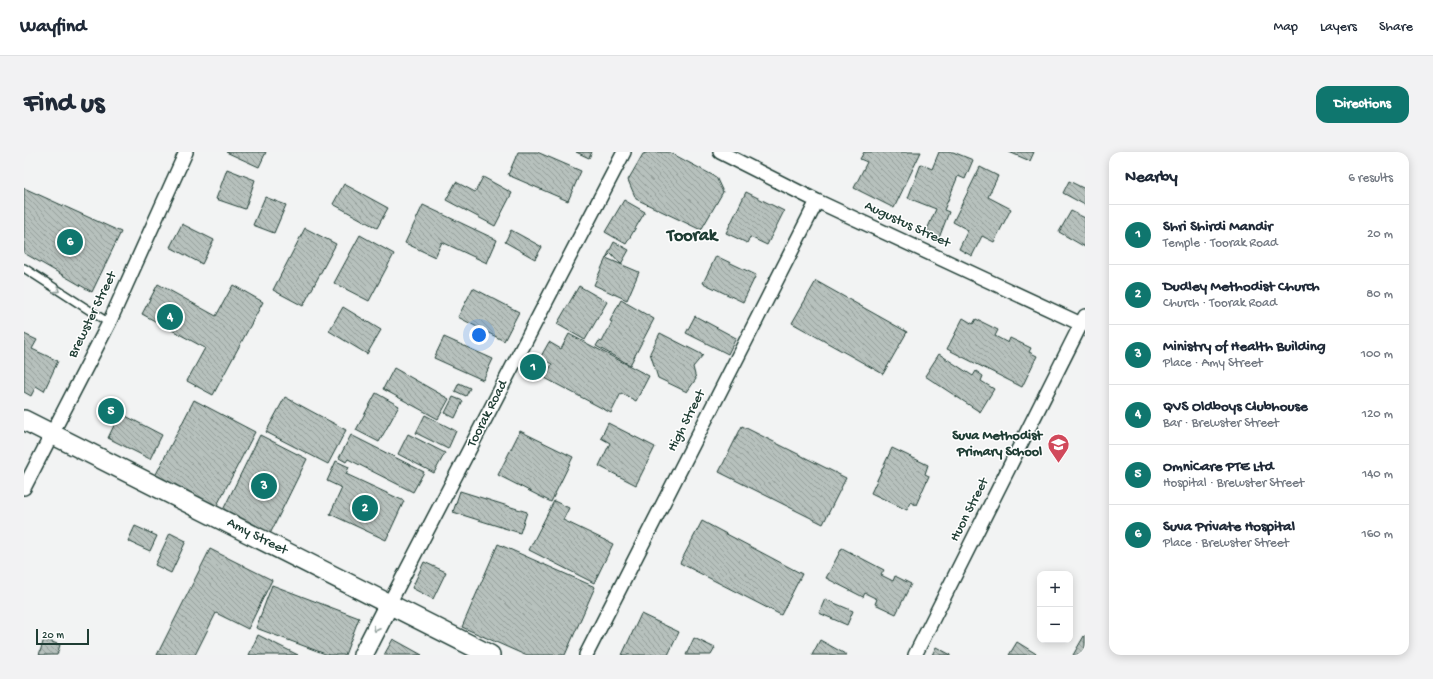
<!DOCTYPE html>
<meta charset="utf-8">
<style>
body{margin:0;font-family:"Gochi Hand",sans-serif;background:#f2f2f3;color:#1f2937}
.controls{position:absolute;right:12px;bottom:12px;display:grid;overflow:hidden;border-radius:8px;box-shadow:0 2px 10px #0003}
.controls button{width:36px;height:36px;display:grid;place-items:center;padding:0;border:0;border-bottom:1px solid #e0e1e3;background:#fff;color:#1f2937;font:20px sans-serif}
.scale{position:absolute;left:12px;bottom:10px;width:53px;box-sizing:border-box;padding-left:4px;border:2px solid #1f3d34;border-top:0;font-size:11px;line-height:14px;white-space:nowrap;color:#1f3d34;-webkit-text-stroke:3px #fff;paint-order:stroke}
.you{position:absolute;left:455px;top:183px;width:14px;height:14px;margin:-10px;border:3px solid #fff;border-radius:50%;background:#1a73e8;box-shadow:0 0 0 6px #1a73e833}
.badge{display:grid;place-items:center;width:26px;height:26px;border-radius:50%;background:#0f766e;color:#fff;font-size:13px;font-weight:700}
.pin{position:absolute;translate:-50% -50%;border:2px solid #fff;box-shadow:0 1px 4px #0006}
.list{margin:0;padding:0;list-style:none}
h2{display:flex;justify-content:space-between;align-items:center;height:52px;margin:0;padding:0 16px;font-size:17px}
h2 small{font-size:13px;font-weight:400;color:#747a83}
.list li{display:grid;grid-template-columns:26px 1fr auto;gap:12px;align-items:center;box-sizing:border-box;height:60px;padding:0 16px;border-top:1px solid #e0e1e3}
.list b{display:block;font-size:15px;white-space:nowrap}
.list p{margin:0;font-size:13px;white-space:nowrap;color:#747a83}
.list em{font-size:13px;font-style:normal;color:#747a83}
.map{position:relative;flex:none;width:1061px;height:503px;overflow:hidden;border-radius:12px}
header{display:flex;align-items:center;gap:24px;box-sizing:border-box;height:56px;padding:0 20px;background:#fff;border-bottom:1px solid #e0e1e3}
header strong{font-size:19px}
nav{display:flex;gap:22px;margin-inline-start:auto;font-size:14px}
.intro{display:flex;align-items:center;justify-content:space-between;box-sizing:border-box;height:96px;padding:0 24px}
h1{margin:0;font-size:28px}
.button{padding:10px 18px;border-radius:12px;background:#0f766e;color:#fff;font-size:14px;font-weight:700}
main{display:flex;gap:24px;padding:0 24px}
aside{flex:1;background:#fff;border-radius:12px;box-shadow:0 2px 10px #0003}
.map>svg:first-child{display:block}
.building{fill:url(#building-back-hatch);stroke:#1f3d34}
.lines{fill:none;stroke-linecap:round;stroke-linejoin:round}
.lane-casing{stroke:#1f3d34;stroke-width:10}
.street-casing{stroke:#1f3d34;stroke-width:16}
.secondary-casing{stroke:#1f3d34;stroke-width:22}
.lane{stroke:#fff;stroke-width:7}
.street{stroke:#fff;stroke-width:13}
.secondary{stroke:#fff;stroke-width:19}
.oneway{stroke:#8f9e9a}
.labels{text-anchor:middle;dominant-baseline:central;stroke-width:3;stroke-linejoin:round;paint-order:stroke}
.street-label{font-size:14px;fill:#1f3d34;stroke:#fff}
.poi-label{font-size:14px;font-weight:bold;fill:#1f3d34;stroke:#fff;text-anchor:end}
.district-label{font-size:18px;font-weight:bold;fill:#1f3d34;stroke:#fff}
</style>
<header>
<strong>Wayfind</strong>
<nav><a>Map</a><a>Layers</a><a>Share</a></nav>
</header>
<div class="intro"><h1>Find us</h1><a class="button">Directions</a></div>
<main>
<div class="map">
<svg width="1061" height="503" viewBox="0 0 1061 503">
<defs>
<pattern id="building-back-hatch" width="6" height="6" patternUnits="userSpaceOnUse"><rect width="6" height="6" fill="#b7c1bd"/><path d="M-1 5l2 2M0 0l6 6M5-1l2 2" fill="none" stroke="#949e9a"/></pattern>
</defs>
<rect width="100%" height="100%" fill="#f2f3f3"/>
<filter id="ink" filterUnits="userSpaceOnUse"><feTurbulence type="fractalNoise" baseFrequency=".025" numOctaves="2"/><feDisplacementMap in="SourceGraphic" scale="8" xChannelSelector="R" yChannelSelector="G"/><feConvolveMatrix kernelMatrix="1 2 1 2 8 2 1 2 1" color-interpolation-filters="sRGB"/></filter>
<g filter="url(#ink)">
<path class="building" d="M202,0H242L235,15Z
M494,0H513L557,19L544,49L484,23Z
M552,0H568L565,6Z
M625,0H645L692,25L699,40L677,78L612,47L604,28L619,2Z
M840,0H897L870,56L830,36L843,10L836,7Z
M915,0H929L949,8L941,27L934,24L920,58L925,60L915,86L902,80L912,57L884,46L897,12L908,17Z
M985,0H1010L1006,9Z
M956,15L974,24L964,45L987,57L970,90L958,84L948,104L935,97L944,78L929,70Z
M203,17L231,28L221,57L192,47Z
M459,25L488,41L471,74L422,48L432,30L451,40Z
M1045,29L1061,37V53L1039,41Z
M320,32L364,56L353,76L309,52Z
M0,36L97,80L68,140L0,101Z
M722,40L760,59L743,93L726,85L723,91L702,81Z
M241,45L262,53L250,81L229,73Z
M600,48L621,60L602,92L581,80Z
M399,53L473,88L463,111L418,90L411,105L381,91Z
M1047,59L1061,66V95L1035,80Z
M158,72L190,88L178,112L146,95Z
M281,76L312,92L279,154L249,138Z
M487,78L518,95L511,107L481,90Z
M336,83L370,102L345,149L310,131Z
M590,90L605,98L597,112L587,101L582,106Z
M692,104L732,123L719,150L679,131Z
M582,106L615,120L603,148L570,133Z
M792,129L883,180L859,222L768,171Z
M134,132L192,164L209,133L239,150L189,243L163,229L181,196L118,162Z
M555,134L583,150L561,188L533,172Z
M449,136L495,160L480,189L434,165Z
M597,148L630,167L606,213L572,194L575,189L578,190L588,170L586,169Z
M319,155L357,178L343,202L305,179Z
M671,164L712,186L704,202L662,181Z
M939,166L949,172L952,167L974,178L971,184L984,191L986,186L1007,196L1005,200L1013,204L998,235L923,197Z
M636,181L679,203L669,215L672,227L663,240L634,226L626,201Z
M0,182L13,188L8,197L34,209L20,239L12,234L7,244L0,240Z
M545,182L625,224L612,249L597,241L587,261L521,226L528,212L516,206L525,190L537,197Z
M420,185L469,207L459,228L410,206Z
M915,202L949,224L952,219L959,224L957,229L970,237L956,260L901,224Z
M370,216L425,247L414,267L359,237Z
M435,231L446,236L442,244L431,239Z
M352,241L375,254L355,290L332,278Z
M261,245L322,278L304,312L242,280Z
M429,245L439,249L431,266L421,261Z
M170,248L231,280L190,359L129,328Z
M96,261L138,283L126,307L84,286Z
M401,263L432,279L424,297L392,281Z
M584,271L631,295L612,333L575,314L586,291L577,286Z
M718,274L822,326L799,372L695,320Z
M496,279L549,305L527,350L474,323Z
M384,282L421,301L410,321L374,302Z
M236,283L283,307L244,386L197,362Z
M327,283L400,320L389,340L324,307L322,310L315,306Z
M868,296L904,313L901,322L905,324L892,353L886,350L883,358L847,341Z
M312,309L325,315L322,322L380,349L362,388L306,362L318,336L303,329Z
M436,339L503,360L496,381L429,360Z
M530,349L545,356L539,368L589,392L570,431L505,398Z
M678,369L778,422L757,463L656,411Z
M111,374L133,384L126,399L104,389Z
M146,381L162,389L147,421L131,413Z
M474,392L571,435L541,503H501L438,475Z
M818,396L860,418L857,423L869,429L871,424L887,432L872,462L851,452L853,447L841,441L839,445L802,426Z
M186,397L248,428L224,477L192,461L171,503H133Z
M400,410L422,420L409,447L388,436Z
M248,433L335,466L321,503H304L232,476Z
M801,447L829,459L823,473L795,461Z
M617,462L655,480L644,503H598Z
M234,483L274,503H225Z
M1060,484H1061V503H1049Z
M670,486L691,496L687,503H662Z
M20,487L36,493L33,503H15Z
M369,487L398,503H360Z
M796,488L823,503H788Z
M993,490L1014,503H985Z
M912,495L927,503H908Z"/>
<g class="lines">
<defs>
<path id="lane" d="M0,116L85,171"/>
<path id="street" d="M696,0L793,49L1057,172
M0,336L85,171L162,0
M365,452L600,0
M562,503L793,49
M891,503L1061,164"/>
<path id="secondary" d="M0,268L466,503
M339,503L365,452"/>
</defs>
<use href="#lane" class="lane-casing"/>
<use href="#street" class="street-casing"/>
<use href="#secondary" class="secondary-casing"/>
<use href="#lane" class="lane"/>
<use href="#street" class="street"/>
<use href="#secondary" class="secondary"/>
</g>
<defs><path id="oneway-chevron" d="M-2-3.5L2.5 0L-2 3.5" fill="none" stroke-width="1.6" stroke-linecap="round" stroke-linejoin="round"/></defs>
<g class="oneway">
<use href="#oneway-chevron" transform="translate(33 138) rotate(33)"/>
<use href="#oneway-chevron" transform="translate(352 477) rotate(117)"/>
</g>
</g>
<defs>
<symbol id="school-pin" viewBox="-11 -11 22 30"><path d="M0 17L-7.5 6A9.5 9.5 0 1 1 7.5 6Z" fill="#d1495b" stroke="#fff"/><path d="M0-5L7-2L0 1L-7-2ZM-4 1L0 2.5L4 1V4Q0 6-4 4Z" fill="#fff"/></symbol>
</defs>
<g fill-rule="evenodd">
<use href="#school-pin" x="1022" y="280" width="25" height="34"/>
</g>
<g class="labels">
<g class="street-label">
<text transform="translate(883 73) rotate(25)">Augustus Street</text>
<text transform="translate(69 163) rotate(-64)">Brewster Street</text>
<text transform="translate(464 262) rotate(-63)">Toorak Road</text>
<text transform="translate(663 269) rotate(-63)">High Street</text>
<text transform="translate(946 358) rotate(-63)">Huon Street</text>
<text transform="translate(233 385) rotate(27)">Amy Street</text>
</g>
<g class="poi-label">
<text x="1018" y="284">Suva Methodist<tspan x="1018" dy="16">Primary School</tspan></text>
</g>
<g class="district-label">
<text x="668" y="84">Toorak</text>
</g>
</g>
</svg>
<div class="controls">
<button>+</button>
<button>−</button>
</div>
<div class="scale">20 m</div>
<div class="you"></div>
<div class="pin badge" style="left:509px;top:215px">1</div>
<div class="pin badge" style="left:341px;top:356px">2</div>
<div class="pin badge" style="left:240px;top:334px">3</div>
<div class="pin badge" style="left:146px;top:165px">4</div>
<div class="pin badge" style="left:87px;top:259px">5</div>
<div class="pin badge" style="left:46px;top:90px">6</div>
</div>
<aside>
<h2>Nearby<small>6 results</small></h2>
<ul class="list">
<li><span class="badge">1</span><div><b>Shri Shirdi Mandir</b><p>Temple · Toorak Road</p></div><em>20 m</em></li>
<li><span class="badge">2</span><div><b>Dudley Methodist Church</b><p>Church · Toorak Road</p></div><em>80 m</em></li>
<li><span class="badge">3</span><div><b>Ministry of Health Building</b><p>Place · Amy Street</p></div><em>100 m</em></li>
<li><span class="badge">4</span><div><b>QVS Oldboys Clubhouse</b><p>Bar · Brewster Street</p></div><em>120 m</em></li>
<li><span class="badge">5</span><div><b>OmniCare PTE Ltd</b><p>Hospital · Brewster Street</p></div><em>140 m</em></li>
<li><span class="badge">6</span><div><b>Suva Private Hospital</b><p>Place · Brewster Street</p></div><em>160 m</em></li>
</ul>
</aside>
</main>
